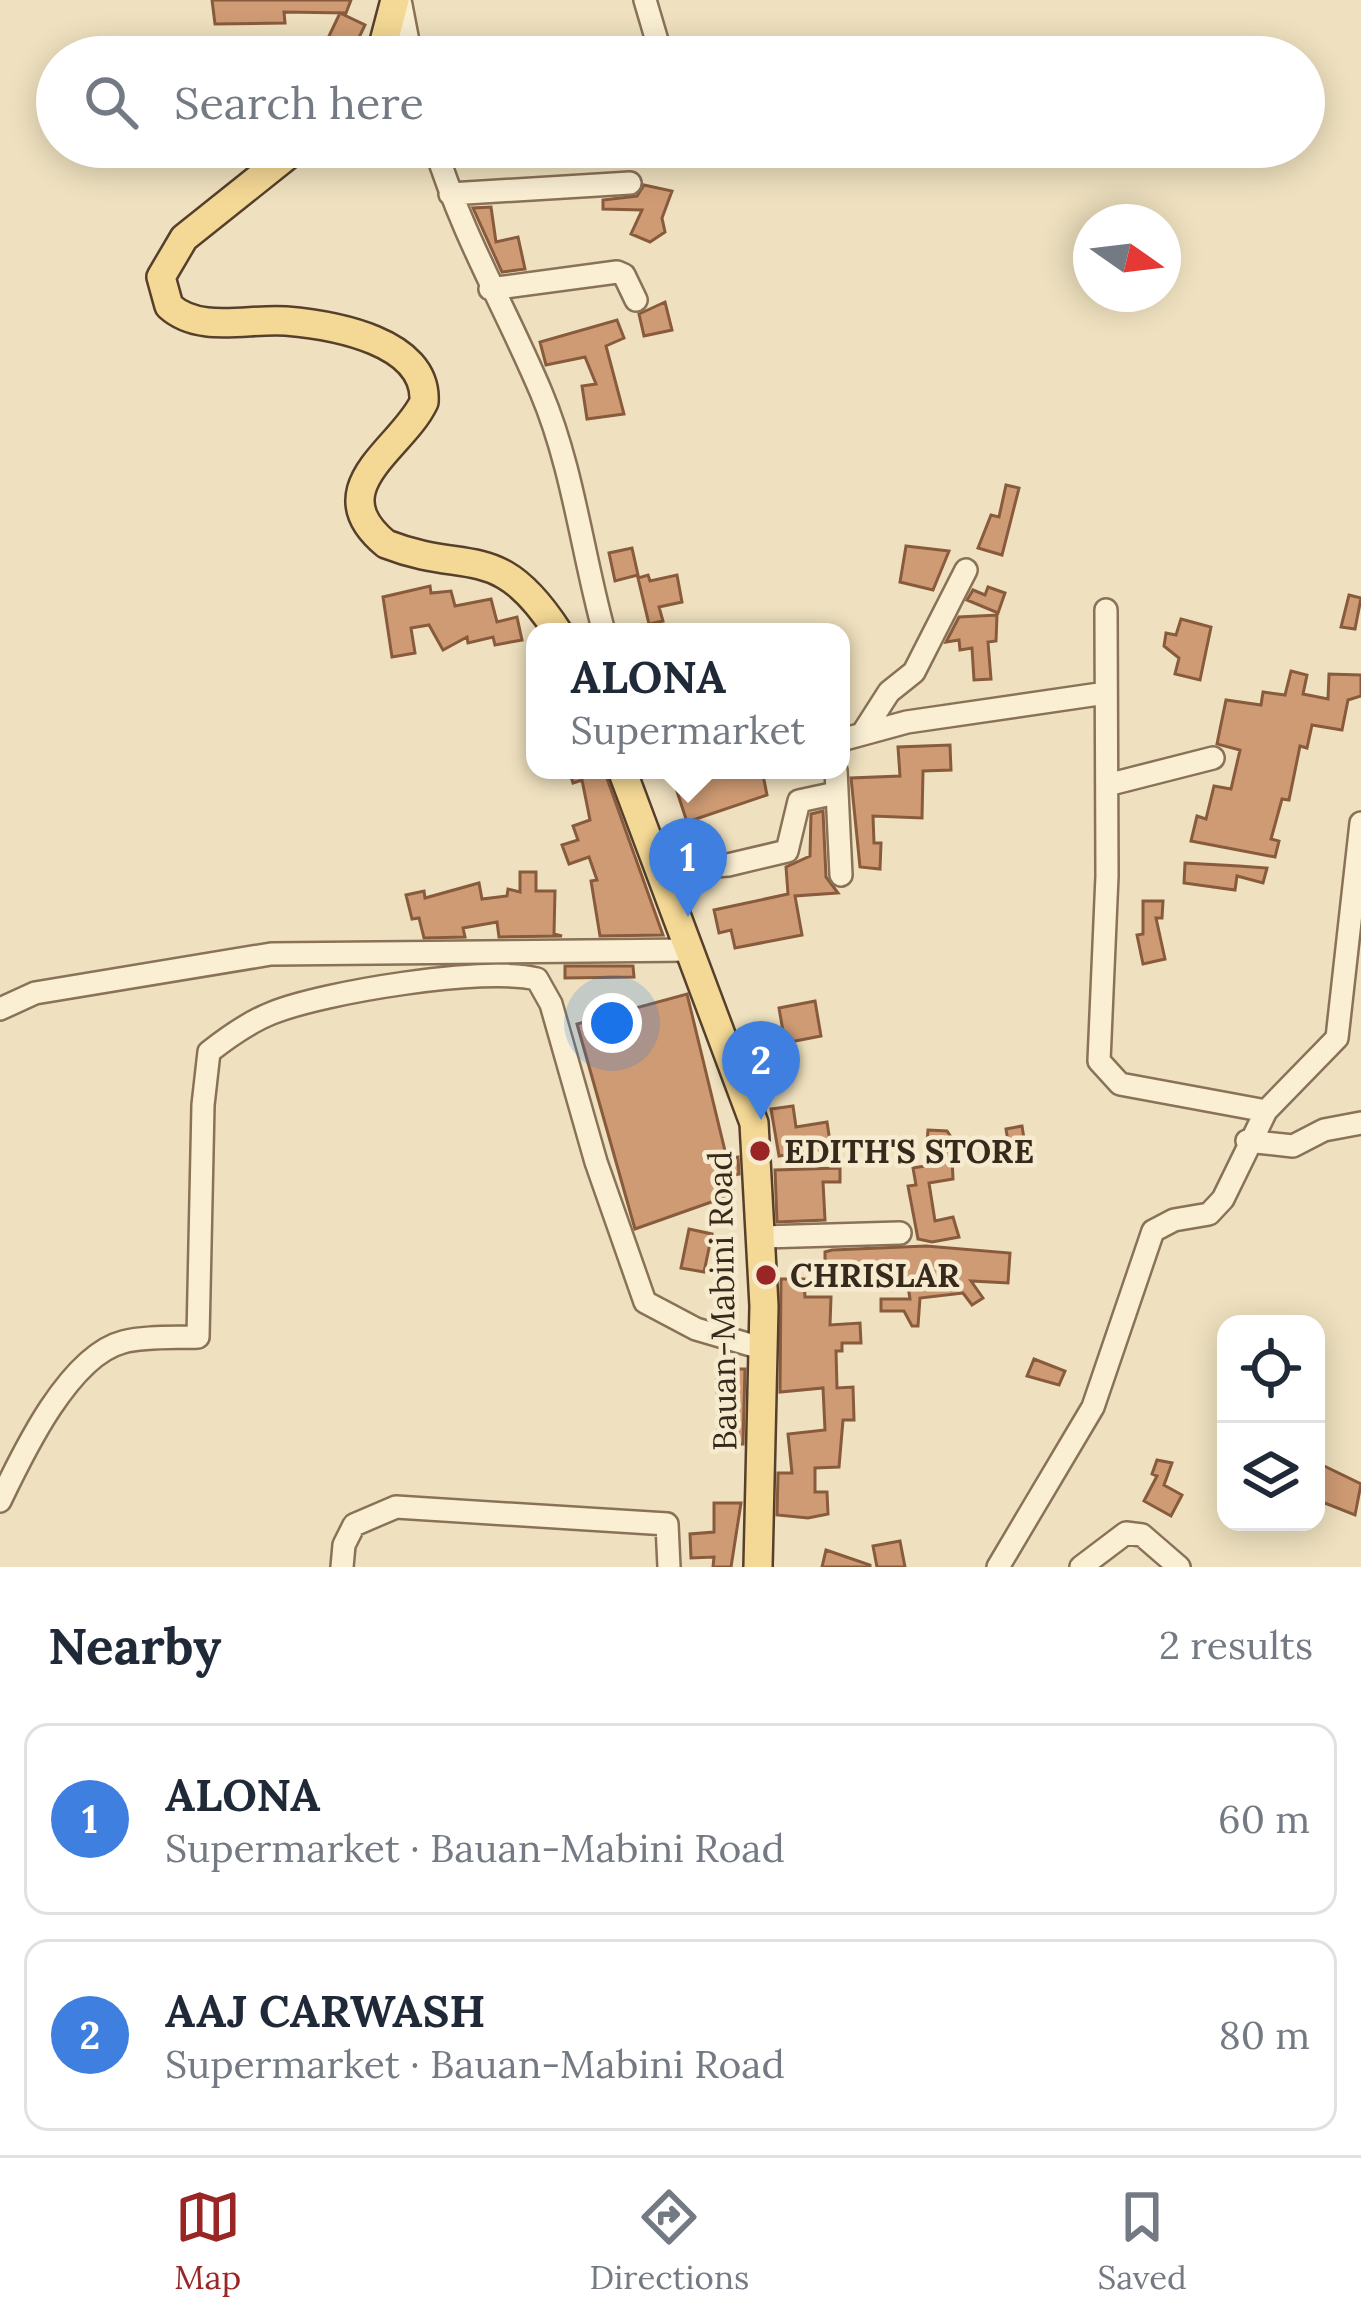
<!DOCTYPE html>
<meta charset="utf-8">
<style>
body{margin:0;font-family:Lora,serif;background:#f2f2f3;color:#1f2937}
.controls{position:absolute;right:36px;bottom:36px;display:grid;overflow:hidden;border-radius:24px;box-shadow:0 6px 30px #0003}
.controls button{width:108px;height:108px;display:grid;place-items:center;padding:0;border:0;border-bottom:3px solid #e0e1e3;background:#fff;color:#1f2937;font:60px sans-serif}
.compass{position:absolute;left:1073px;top:204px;width:108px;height:108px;border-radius:50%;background:#fff;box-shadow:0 6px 30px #0003;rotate:104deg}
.you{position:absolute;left:612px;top:1023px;width:42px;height:42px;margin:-30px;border:9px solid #fff;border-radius:50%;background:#1a73e8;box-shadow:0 0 0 18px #1a73e833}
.badge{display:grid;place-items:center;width:78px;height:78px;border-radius:50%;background:#9a2525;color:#fff;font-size:39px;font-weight:700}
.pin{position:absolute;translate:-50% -99px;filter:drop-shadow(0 3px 6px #0008)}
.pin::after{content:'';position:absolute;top:63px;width:42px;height:36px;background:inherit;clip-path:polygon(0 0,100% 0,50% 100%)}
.popup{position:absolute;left:526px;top:623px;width:324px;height:156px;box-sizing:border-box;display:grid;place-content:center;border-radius:24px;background:#fff;filter:drop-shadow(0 3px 9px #0005);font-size:39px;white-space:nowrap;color:#747a83}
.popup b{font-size:45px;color:#1f2937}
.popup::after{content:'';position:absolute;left:50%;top:100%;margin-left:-24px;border:24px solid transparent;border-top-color:#fff}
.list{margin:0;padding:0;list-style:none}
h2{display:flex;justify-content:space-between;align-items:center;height:156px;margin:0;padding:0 48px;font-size:51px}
h2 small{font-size:39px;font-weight:400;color:#747a83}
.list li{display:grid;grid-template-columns:78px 1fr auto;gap:36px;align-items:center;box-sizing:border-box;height:192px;margin:0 24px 24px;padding:0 24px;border:3px solid #e0e1e3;border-radius:24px}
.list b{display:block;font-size:45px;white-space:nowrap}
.list p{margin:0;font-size:39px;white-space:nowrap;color:#747a83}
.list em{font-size:39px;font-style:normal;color:#747a83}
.icon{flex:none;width:66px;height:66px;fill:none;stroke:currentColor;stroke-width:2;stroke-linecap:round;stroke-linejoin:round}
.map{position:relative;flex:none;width:1361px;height:1567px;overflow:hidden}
.search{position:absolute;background:#fff;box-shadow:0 6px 30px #0003;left:36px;right:36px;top:36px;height:132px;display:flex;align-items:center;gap:30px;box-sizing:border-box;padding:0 42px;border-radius:66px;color:#747a83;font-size:45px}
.sheet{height:588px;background:#fff}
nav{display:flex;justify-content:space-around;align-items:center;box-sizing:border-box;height:168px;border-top:3px solid #e0e1e3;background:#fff;font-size:33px;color:#747a83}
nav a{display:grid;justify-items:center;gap:6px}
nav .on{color:#9a2525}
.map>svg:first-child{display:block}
.building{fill:#cf9b74;stroke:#885b3c;stroke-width:3}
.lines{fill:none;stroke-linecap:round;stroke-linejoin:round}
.minor-casing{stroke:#897257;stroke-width:26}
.major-casing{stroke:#56402c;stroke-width:32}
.minor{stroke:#faefd3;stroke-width:21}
.major{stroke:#f4d895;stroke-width:27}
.poi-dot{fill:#9a2525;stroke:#f6ebcf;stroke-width:4.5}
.labels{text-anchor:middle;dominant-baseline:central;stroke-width:9;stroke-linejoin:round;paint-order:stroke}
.poi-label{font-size:33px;font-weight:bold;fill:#372a1c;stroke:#f6ebcf;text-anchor:start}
.street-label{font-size:33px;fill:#372a1c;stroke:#f6ebcf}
</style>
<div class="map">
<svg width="1361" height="1567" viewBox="0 0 1361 1567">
<rect width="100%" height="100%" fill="#efe1bf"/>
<path class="building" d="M212,0H351L346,13L284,12L285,23L215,24Z
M340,13L365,25L354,48L329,36Z
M644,185L672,191L662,218L665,232L650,242L631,234L642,210L603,209V200L637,196Z
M491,207L496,242L518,237L525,269L502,272L473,208Z
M665,302L672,330L644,336L639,314Z
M617,320L624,338L606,346L624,414L587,419L582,386L596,384L585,357L546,365L540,342Z
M1006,485L1019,488L1002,555L978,548L991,515L999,517Z
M906,546L949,551L933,590L900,582Z
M632,548L638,575L615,581L609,553Z
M648,575L650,581L677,575L682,602L659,607L663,621L649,624L638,578Z
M430,586L431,593L451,591L455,606L491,599L497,622L517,617L522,640L495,645L493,637L468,643L467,637L443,650L429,625L411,628L415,653L392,657L383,597Z
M988,587L1005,593L998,613L967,600L973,590L985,595Z
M1349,595L1361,598L1355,629L1341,627Z
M997,615L996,641L988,642L991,679L974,680L972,648L960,650L959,640L946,642L959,617Z
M1181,619L1211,627L1200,680L1175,674L1179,658L1164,646L1166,633L1176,635Z
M1291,671L1307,675L1303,694L1328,699L1329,674L1361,675V696L1348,700L1342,730L1312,725L1307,748L1300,746L1289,800L1282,799L1271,839L1279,841L1275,857L1191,841L1197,816L1206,819L1214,786L1231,789L1240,750L1217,744L1226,700L1261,705L1263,692L1285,695Z
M950,745L951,770L923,771L922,818L873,816L874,843H881L880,869L860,867L851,778L900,776L898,747Z
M569,770H604L663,935L600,936L591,881L597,880L589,857L569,864L562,845L578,840L573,826L590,820L582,780L573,783Z
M670,770H762L767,795L687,822Z
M823,811L826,877L838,893L795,896L802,935L735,948L731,930L719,933L714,910L788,894L786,867L810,856L811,814Z
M1185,863L1239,866L1267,868L1263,883L1237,876L1235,890L1184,883Z
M520,872H536V891H555L554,934L562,936L499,937L497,922L463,928L465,937L424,938L419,918L412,919L406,895L424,891L425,898L479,883L482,899L507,896L508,889L520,892Z
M1143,901H1163L1162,918H1156L1165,959L1143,964L1137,935L1143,934Z
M565,966H633L634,977L565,978Z
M687,994L727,1159L738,1157L739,1174L730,1176L734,1194L635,1229L577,1024Z
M815,1001L821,1036L785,1043L779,1008Z
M793,1106L796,1127L827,1122L831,1148L779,1156L771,1109Z
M1022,1126L1027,1158L1011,1161L1006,1129Z
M928,1130L947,1131L951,1137L953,1179L929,1183L935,1221L953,1217L959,1237L932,1242L918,1239L908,1186L916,1185L913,1168L925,1166Z
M840,1168V1182H823L825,1220L777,1222L775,1170Z
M689,1229L712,1234L704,1272L681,1268Z
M926,1246L1010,1253L1008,1283L971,1281L983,1298L972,1305L963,1293L920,1298L918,1326H912L904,1311H881V1299H910L906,1274L885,1276L884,1265L825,1261V1252L832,1250Z
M781,1279H804L805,1297H831L830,1325L860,1323L861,1343H842V1351H836L837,1388L853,1387L854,1420H843L839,1467L815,1468V1492H827L828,1514L808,1518L777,1515L778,1473H792L788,1434L825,1430L823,1388L780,1392Z
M1034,1359L1065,1371L1059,1385L1027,1376Z
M717,1369H745L743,1444L718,1445Z
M1157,1460L1172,1463L1164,1485L1182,1495L1171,1516L1144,1501L1157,1476L1152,1474Z
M1316,1462L1361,1484L1355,1515L1325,1503L1316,1517Z
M714,1503H741L731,1567H713L714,1557L691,1558L690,1534L714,1532Z
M900,1541L905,1567H877L873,1546Z
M826,1550L870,1565V1567H822Z"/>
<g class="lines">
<defs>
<path id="minor" d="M400,0L411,57
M645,0L660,51
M435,147C463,237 505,307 541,392C573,468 582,552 604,632
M450,194L630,183
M490,289L617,272L624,275L636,300
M1106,610L1107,876L1099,1061L1120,1084L1266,1111
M864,731L889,692L914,672L966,570
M841,740L907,722L1106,693
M836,770L841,875
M1107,785L1213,758
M664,870L728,865L787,851L799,801L836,793
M0,1009L35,993L271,954L692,950
M1247,1141L1293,1146L1324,1130L1361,1123
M763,1237L900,1233
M0,1501C23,1453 69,1356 123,1342C146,1336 175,1338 198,1337L203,1105L209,1052C228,1037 249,1022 272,1013C324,992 485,966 537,979L551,1004L596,1162L645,1302L696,1329L761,1348
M342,1567L344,1545L354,1525L396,1507L667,1524L669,1567
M998,1567L1093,1407L1153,1231L1174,1220L1209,1214L1223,1199L1266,1111L1337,1038L1361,823
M1081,1567L1126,1533L1142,1535L1179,1567"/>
<path id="major" d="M380,57L395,0
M298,147L184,238L161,277L169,306C200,334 248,318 286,321C333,325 428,341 424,402C402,449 318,488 386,544C468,576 498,539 558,632
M622,770L754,1123L764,1306L758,1567"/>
</defs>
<use href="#minor" class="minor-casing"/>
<use href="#major" class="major-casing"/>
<use href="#minor" class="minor"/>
<use href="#major" class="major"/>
</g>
<g class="poi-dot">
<circle cx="760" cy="1151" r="12"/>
<circle cx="766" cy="1275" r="12"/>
</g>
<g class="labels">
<g class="poi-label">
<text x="784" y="1151">EDITH'S STORE</text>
<text x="790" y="1275">CHRISLAR</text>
</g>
<g class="street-label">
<text transform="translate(722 1301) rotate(-91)">Bauan-Mabini Road</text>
</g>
</g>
</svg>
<div class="controls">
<button><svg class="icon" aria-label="locate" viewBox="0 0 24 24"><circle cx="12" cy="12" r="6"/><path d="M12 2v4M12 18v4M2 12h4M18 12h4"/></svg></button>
<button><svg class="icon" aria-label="layers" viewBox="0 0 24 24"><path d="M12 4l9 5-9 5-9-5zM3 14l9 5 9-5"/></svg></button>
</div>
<svg class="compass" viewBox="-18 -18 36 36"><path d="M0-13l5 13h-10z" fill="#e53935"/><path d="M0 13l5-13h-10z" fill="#747a83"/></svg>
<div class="you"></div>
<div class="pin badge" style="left:688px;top:917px;background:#3f7fe0">1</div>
<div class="popup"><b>ALONA</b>Supermarket</div>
<div class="pin badge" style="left:761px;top:1120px;background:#3f7fe0">2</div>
<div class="search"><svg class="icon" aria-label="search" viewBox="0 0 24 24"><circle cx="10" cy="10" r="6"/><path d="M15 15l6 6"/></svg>Search here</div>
</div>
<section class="sheet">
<h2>Nearby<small>2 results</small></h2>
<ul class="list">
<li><span class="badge" style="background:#3f7fe0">1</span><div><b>ALONA</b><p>Supermarket · Bauan-Mabini Road</p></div><em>60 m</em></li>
<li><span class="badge" style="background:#3f7fe0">2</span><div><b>AAJ CARWASH</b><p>Supermarket · Bauan-Mabini Road</p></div><em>80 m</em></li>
</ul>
</section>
<nav>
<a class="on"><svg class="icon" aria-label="map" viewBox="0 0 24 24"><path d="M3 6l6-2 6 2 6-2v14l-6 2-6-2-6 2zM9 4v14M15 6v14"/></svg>Map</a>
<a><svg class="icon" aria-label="directions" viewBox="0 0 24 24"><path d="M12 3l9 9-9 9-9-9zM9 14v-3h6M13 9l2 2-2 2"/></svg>Directions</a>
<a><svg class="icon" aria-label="saved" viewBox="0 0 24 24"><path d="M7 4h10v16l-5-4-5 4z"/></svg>Saved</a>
</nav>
